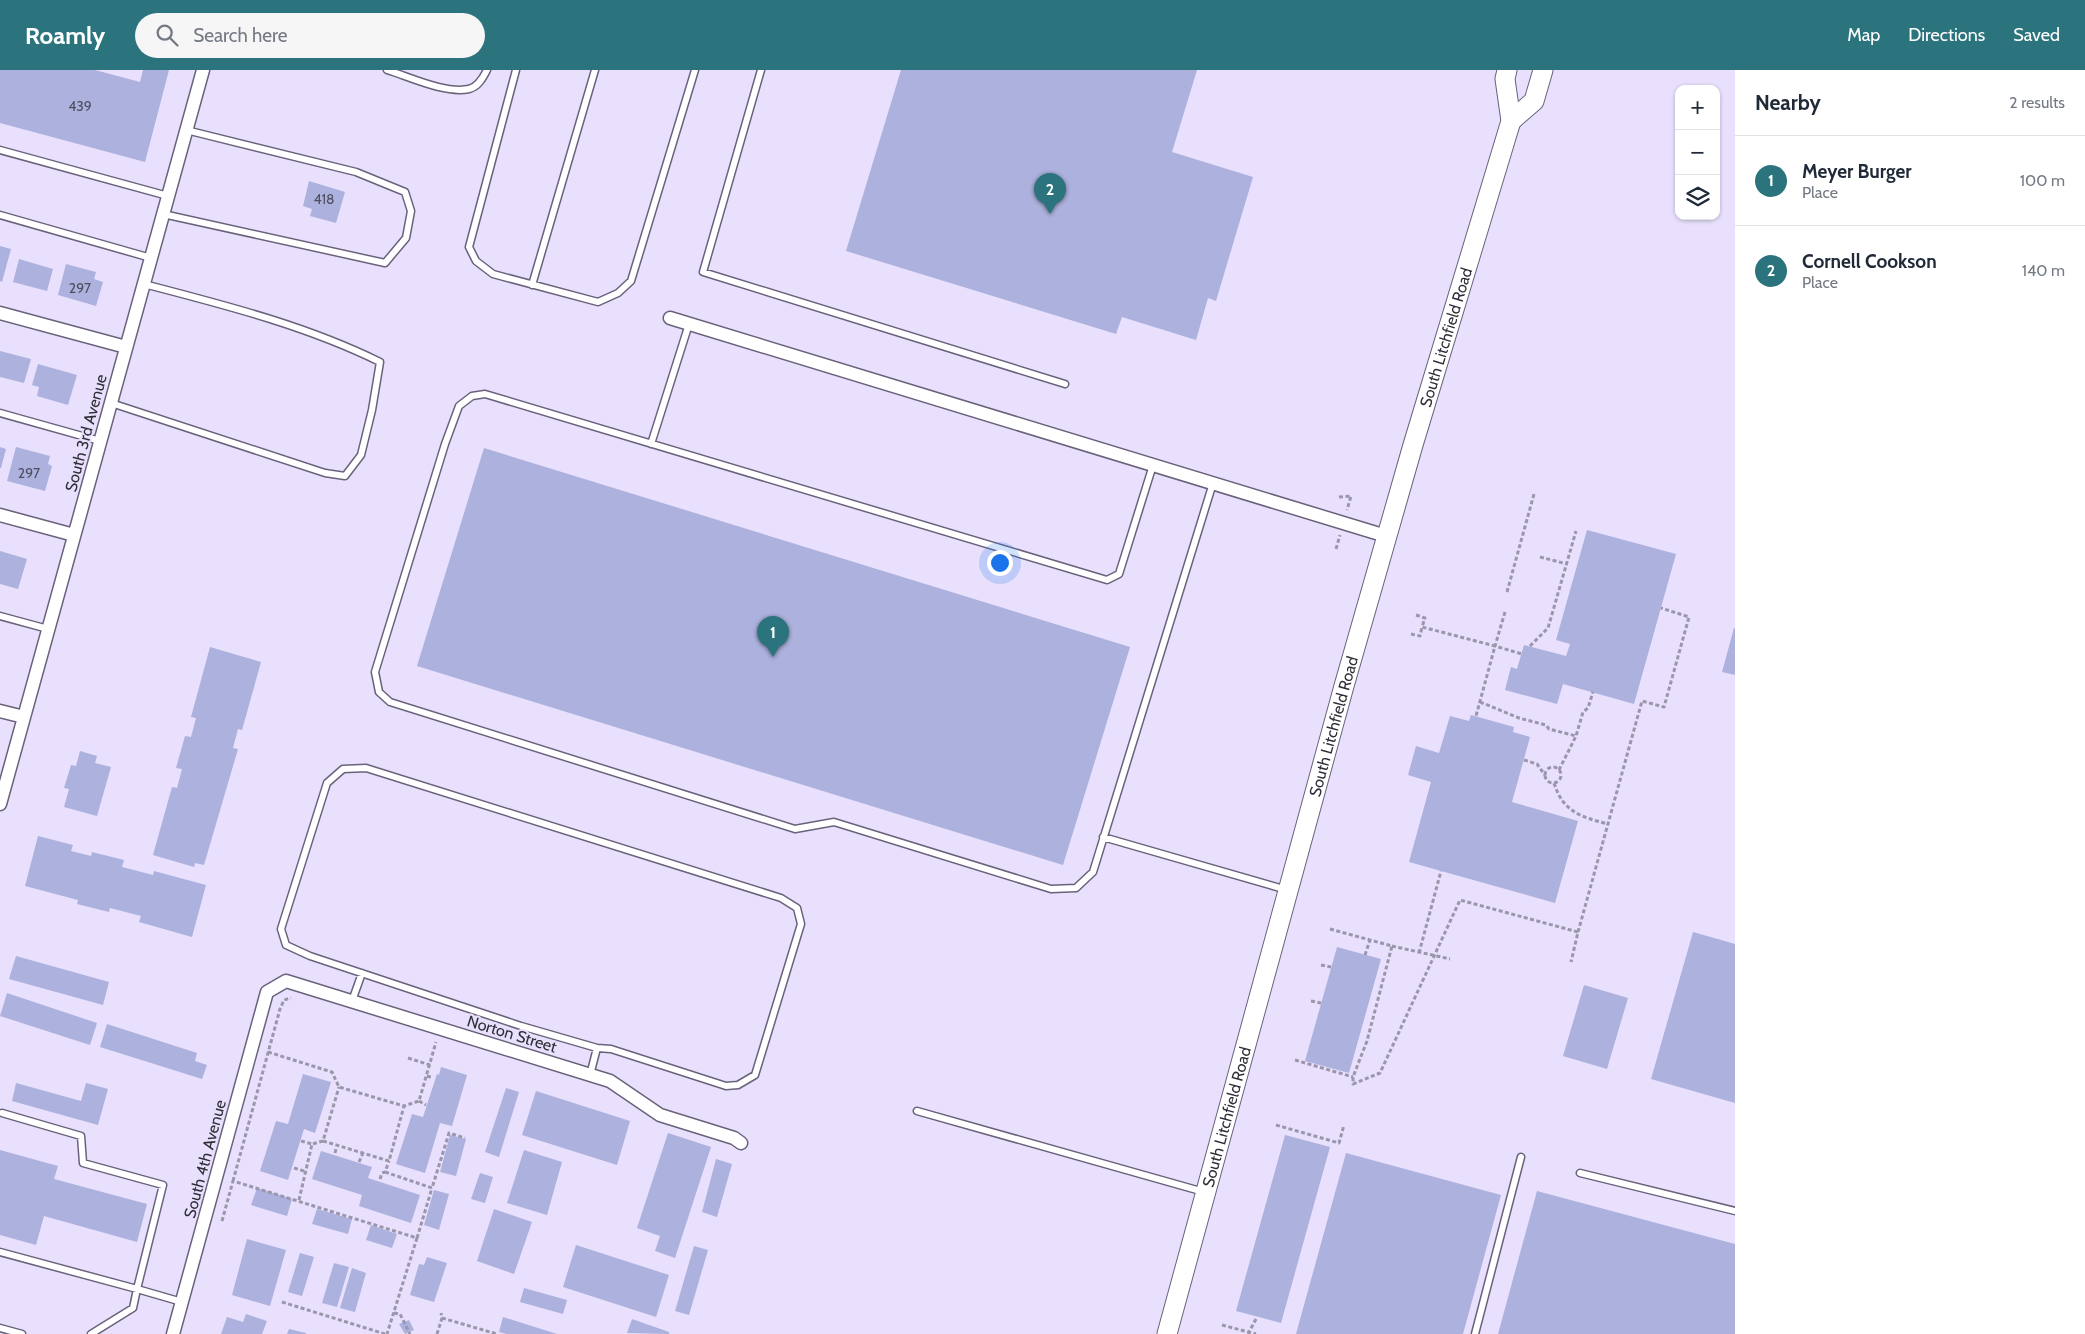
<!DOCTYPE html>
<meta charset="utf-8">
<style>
body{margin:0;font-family:Cabin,sans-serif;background:#f6f6f7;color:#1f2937}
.controls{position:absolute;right:15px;top:15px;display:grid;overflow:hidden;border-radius:10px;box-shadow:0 1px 4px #0004}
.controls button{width:45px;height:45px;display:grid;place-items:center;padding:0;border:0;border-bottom:1px solid #e0e1e3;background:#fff;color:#1f2937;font:25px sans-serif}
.you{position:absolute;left:999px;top:492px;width:18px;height:18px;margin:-12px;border:4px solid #fff;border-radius:50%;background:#1a73e8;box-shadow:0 0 0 8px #1a73e833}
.badge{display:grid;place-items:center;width:32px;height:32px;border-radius:50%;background:#2b747d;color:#fff;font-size:16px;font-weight:700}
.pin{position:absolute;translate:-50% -41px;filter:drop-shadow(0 1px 2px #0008)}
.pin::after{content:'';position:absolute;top:26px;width:18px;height:15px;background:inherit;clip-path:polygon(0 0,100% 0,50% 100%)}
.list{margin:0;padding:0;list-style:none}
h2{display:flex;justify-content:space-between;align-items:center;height:65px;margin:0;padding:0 20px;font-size:21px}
h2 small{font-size:16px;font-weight:400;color:#747a83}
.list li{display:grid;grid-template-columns:32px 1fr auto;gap:15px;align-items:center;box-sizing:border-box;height:90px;padding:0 20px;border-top:1px solid #e0e1e3}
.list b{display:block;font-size:19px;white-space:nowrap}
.list p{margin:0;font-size:16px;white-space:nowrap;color:#747a83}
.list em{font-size:16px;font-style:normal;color:#747a83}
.icon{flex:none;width:28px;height:28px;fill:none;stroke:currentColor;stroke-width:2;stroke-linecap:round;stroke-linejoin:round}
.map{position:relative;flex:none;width:1735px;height:1264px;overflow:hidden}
header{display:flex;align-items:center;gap:30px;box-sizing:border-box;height:70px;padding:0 25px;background:#2b747d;color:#fff}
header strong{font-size:24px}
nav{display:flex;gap:28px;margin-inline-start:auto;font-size:18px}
.search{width:350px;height:45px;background:#f6f6f7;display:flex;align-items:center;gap:12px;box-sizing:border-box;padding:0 18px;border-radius:28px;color:#747a83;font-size:19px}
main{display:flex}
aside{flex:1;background:#fff}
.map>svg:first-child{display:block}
.building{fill:#acb1dd}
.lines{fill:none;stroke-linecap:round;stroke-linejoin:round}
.service-casing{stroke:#6a627b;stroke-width:9}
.minor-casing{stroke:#6a627b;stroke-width:15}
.secondary-casing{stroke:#6a627b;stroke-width:21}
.path{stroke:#9c96ab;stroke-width:3;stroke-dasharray:4 2.5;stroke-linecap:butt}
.service{stroke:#fff;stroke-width:6}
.minor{stroke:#fff;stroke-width:12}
.secondary{stroke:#fff;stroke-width:19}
.labels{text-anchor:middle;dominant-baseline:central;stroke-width:4;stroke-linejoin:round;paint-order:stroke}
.number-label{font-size:14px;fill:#4f4e60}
.street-label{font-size:16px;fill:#302d37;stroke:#e8e0fc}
</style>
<header>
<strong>Roamly</strong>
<div class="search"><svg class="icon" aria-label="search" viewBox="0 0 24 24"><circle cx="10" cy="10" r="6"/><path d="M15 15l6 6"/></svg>Search here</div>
<nav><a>Map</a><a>Directions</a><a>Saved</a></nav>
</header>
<main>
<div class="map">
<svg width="1735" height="1264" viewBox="0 0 1735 1264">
<rect width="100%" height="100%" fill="#e8e0fc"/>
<path class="building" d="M0,0H95L140,12L143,0H169L145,92L0,53Z
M901,0H1197L1172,82L1253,107L1216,231L1208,228L1196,270L1122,247L1116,264L846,181Z
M309,111L345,122L336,153L310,146L312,139L303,136Z
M0,176L11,179L2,212L0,211Z
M19,189L53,199L47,221L13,212Z
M66,194L96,202L94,209L103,212L96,236L58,225Z
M0,281L31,289L24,313L0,307Z
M38,294L77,305L68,335L37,326L39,317L32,315Z
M0,377L6,379L1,398H0Z
M16,377L50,386L48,394L52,396L45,421L7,411Z
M484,378L1130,577L1063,795L417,596Z
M1587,460L1676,484L1634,634L1563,614L1557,634L1505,620L1511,597L1517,599L1524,575L1566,586L1570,574L1556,570Z
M0,481L27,489L18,519L0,514Z
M1734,558H1735V605L1722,602Z
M210,577L261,592L242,660L238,659L233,678L238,679L204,795L195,793L194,797L153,785L172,717L177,718L182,699L176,698L185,666L191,667L196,648L191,647Z
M1471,645L1514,657L1513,662L1530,667L1512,732L1578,751L1555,833L1409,792L1431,712L1408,705L1416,676L1439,683L1450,646L1469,651Z
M80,681L97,686L95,693L111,697L97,746L64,737L69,719L64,718L71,695L76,696Z
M38,766L73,775L71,781L91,786L92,782L124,790L122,797L153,805L154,801L206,815L192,867L139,852L141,846L110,838L109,842L77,834L78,830L25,816Z
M1693,862L1735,874V1033L1651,1009Z
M1337,877L1381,889L1349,1003L1305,991Z
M16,886L109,912L103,935L9,909Z
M1584,915L1628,928L1607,999L1563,986Z
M7,923L97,953L90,975L0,946Z
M107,954L197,983L195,991L207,995L202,1009L100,977Z
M441,997L467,1005L452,1056L440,1053L425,1103L396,1094L412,1044L423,1047L437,1004L439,1005Z
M303,1004L331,1012L315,1063L304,1059L288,1110L260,1101L276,1051L288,1054Z
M16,1013L81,1031L86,1013L108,1019L98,1055L12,1031Z
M506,1018L519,1022L499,1087L485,1082Z
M536,1021L630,1051L617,1095L522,1065Z
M668,1063L711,1077L675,1188L655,1181L660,1166L637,1158Z
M450,1065L466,1069L456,1106L440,1102Z
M1285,1065L1330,1077L1281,1253L1236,1241Z
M0,1080L58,1096L54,1109L147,1134L137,1172L44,1146L36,1175L0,1165Z
M524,1080L562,1092L547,1145L507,1133Z
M321,1081L372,1097L368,1108L420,1125L411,1153L359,1136L362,1125L312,1109Z
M1346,1083L1501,1125L1463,1264H1296Z
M716,1089L732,1094L717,1147L702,1142Z
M480,1103L493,1107L485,1133L471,1129Z
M257,1118L292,1129L287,1146L251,1135Z
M434,1120L449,1124L439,1160L424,1155Z
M1537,1121L1735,1174V1264H1498Z
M317,1139L352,1149L348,1164L312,1154Z
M494,1139L532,1152L514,1204L477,1191Z
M371,1155L397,1164L392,1178L366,1170Z
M247,1169L286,1180L270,1236L232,1225Z
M576,1175L669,1205L656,1247L563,1217Z
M694,1176L708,1180L689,1245L675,1241Z
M300,1183L314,1187L302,1226L288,1222Z
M427,1187L447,1193L434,1232L410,1225L419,1194L424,1195Z
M334,1193L349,1197L337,1237L322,1233Z
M352,1198L366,1203L355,1242L340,1238Z
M524,1218L567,1230L563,1244L520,1232Z
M246,1244L267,1251L262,1264H221L227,1247L243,1252Z
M503,1247L557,1264H507L499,1262Z
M632,1249L669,1262V1264L627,1263Z
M409,1250L414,1260L405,1264L399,1254Z
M289,1259L306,1263V1264H287Z"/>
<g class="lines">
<defs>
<path id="service" d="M387,0C410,7 445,24 469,19C478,17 483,8 487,0
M516,0L469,177L476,191L493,204L598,232L618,223L631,211L695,0
M761,0L703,202L1065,314
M0,80L168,126
M163,144L385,193L406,168L411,141L405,122L356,102L186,60
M0,145L151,188
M532,215L595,0
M111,333L325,403L345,406L361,385L372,340L380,292C305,255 224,235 144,214
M0,343L100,371
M651,374L689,254
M1153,395L1119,504L1107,510L485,324L472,326L459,336L445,374L375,602L379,622L390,632L795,759L834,752L1051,819L1076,818L1093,802L1213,413
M0,546L48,559
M1103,767L1287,820
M352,931L362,903
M590,1005L597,978L611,979L726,1016L738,1015L755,1005L801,854L797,838L781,828L366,698L343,699L327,713L281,859L286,875L310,886L521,956L597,978
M917,1041L1204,1122
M2,1043L81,1066L83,1093L163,1115L137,1219L182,1232
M1580,1103L1735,1141
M0,1182L137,1219L133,1238L91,1264
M0,1258L22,1264
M1475,1264L1521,1087"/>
<path id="minor" d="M0,243L126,277
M670,248L1386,466
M0,445L74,465
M0,641L24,647
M0,734L203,0
M173,1264L267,922L286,911L610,1011L660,1045L734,1068L741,1073"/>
<g id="secondary">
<path d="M1511,51L1534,31L1543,0"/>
<path id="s1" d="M1167,1264L1344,616L1413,375L1511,51L1505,9L1507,0"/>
</g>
</defs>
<use href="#service" class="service-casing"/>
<use href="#minor" class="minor-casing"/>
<use href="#secondary" class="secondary-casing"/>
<path class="path" d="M1339,427L1351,426L1347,440
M1336,479L1340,465
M1540,487L1567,494
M1507,522L1534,424
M1505,542L1495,576L1522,584
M1416,545L1425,548L1422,557L1495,576L1476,646
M1411,564L1420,566L1422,557
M1530,576L1548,558L1576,461
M1480,632L1519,648L1546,655L1549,659L1576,666
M1524,690L1537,694L1545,705
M1545 705a8 8 0 1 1 16 0a8 8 0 1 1-16 0Z
M1559,700L1576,666L1583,642L1588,638L1593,622
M1554,713C1563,742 1581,747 1608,754
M1330,859L1392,876L1367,971L1353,1007V1014L1380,1003L1460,830L1578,862L1571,892
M1578,862L1642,631L1664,637L1689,547L1661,538
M1392,876L1450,889
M1419,883L1441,801
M1365,885L1370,870
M1321,895L1331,897
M1311,931L1321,933
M268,982L332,1002L339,1017L404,1036L419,1031L436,972
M408,988L430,995
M1295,990L1353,1007
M427,1006L433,1008
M419,1031L426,1035
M1276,1055L1339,1073L1344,1055
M301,1071L312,1074
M323,1071L389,1091L404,1036
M335,1083L337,1075
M359,1092L363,1083
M294,1098L304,1101
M385,1102L432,1118L449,1063L465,1068
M380,1109L382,1103L385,1102L389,1091
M233,1111L280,939L284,930L291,928
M299,1130L312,1074L323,1071L339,1017
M222,1151L233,1111L417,1168L387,1264
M417,1168L432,1118
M282,1232L385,1264
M394,1243L400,1244L410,1264
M442,1248L497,1264
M1222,1255L1256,1264
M437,1264L442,1248L441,1243
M1248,1264L1257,1247"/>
<use href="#service" class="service"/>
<use href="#minor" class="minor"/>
<use href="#secondary" class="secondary"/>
</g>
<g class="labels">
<g class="number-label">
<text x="80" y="36">439</text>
<text x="324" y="129">418</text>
<text x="80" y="218">297</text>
<text x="29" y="403">297</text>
</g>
<g class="street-label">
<text stroke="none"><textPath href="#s1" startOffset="1035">South Litchfield Road</textPath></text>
<text transform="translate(86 363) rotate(-75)">South 3rd Avenue</text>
<text stroke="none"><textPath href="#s1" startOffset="630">South Litchfield Road</textPath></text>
<text transform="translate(512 964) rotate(17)">Norton Street</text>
<text stroke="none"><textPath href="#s1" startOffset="225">South Litchfield Road</textPath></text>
<text transform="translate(205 1089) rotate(-75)">South 4th Avenue</text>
</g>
</g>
</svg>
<div class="controls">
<button>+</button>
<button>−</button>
<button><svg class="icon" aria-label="layers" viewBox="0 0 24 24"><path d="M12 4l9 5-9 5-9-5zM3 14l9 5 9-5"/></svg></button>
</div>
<div class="you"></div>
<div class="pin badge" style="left:773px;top:587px">1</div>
<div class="pin badge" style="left:1050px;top:144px">2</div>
</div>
<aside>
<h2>Nearby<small>2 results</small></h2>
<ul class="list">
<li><span class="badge">1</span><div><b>Meyer Burger</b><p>Place</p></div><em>100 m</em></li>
<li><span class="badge">2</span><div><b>Cornell Cookson</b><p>Place</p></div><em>140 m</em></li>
</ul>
</aside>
</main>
